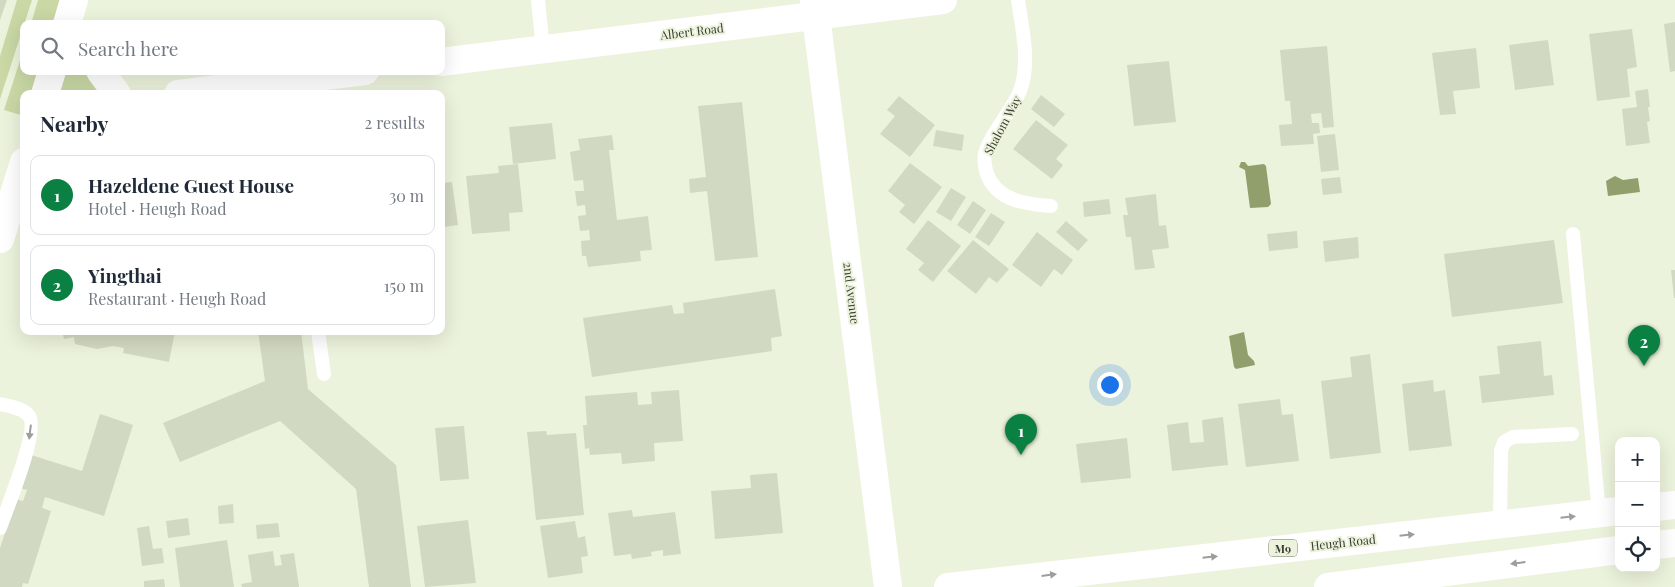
<!DOCTYPE html>
<meta charset="utf-8">
<style>
body{margin:0;font-family:"Playfair Display",serif;background:#f6f6f7;color:#1f2937}
.controls{position:absolute;right:15px;bottom:15px;display:grid;overflow:hidden;border-radius:10px;box-shadow:0 5px 20px #0002}
.controls button{width:45px;height:45px;display:grid;place-items:center;padding:0;border:0;border-bottom:1px solid #e0e1e3;background:#fff;color:#1f2937;font:25px sans-serif}
.you{position:absolute;left:1109px;top:384px;width:18px;height:18px;margin:-12px;border:4px solid #fff;border-radius:50%;background:#1a73e8;box-shadow:0 0 0 8px #1a73e833}
.badge{display:grid;place-items:center;width:32px;height:32px;border-radius:50%;background:#0b8043;color:#fff;font-size:16px;font-weight:700}
.pin{position:absolute;translate:-50% -41px;filter:drop-shadow(0 1px 2px #0008)}
.pin::after{content:'';position:absolute;top:26px;width:18px;height:15px;background:inherit;clip-path:polygon(0 0,100% 0,50% 100%)}
.list{margin:0;padding:0;list-style:none}
h2{display:flex;justify-content:space-between;align-items:center;height:65px;margin:0;padding:0 20px;font-size:21px}
h2 small{font-size:16px;font-weight:400;color:#747a83}
.list li{display:grid;grid-template-columns:32px 1fr auto;gap:15px;align-items:center;box-sizing:border-box;height:80px;margin:0 10px 10px;padding:0 10px;border:1px solid #e0e1e3;border-radius:10px}
.list b{display:block;font-size:19px;white-space:nowrap}
.list p{margin:0;font-size:16px;white-space:nowrap;color:#747a83}
.list em{font-size:16px;font-style:normal;color:#747a83}
.icon{flex:none;width:28px;height:28px;fill:none;stroke:currentColor;stroke-width:2;stroke-linecap:round;stroke-linejoin:round}
.map{position:relative;flex:none;width:1675px;height:587px;overflow:hidden}
.search{position:absolute;background:#fff;box-shadow:0 5px 20px #0002;left:20px;top:20px;width:425px;height:55px;display:flex;align-items:center;gap:12px;box-sizing:border-box;padding:0 18px;border-radius:10px;color:#747a83;font-size:19px}
.panel{position:absolute;background:#fff;box-shadow:0 5px 20px #0002;left:20px;top:90px;width:425px;height:245px;border-radius:10px}
.map>svg:first-child{display:block}
.green{fill:#c9d8a5}
.water{fill:#919f6d}
.building{fill:#d2d9c2}
.lines{fill:none;stroke-linecap:round;stroke-linejoin:round}
.service{stroke:#fff;stroke-width:14}
.minor{stroke:#fff;stroke-width:28}
.primary{stroke:#fff;stroke-width:28}
.oneway{fill:#9c9e99}
.labels{text-anchor:middle;dominant-baseline:central;stroke-width:4;stroke-linejoin:round;paint-order:stroke}
.shield{fill:#ecf3dc;stroke:#6f7366;stroke-width:1}
.shield-label{font-size:11px;font-weight:bold;fill:#393c33}
.street-label{font-size:12px;fill:#393c33;stroke:#ecf3dc}
</style>
<div class="map">
<svg width="1675" height="587" viewBox="0 0 1675 587">
<rect width="100%" height="100%" fill="#ecf3dc"/>
<path class="green" d="M17,0H32L0,99V56Z
M38,0H61L54,24H31Z
M24,48V71H39L32,94H24V116L4,110Z
M61,71H87L99,91L95,94H54Z"/>
<path class="water" d="M1241,162H1245L1248,166L1264,164L1266,166L1271,204L1268,207L1250,208L1245,170L1239,167Z
M1615,176L1623,180L1638,178L1640,192L1608,196L1606,181Z
M1244,332L1248,355L1254,361L1255,365L1236,369L1234,367L1229,336Z"/>
<path class="building" d="M0,0H7L0,20Z
M1675,22V71L1670,72L1664,24Z
M1632,29L1637,67L1627,69L1630,97L1597,101L1589,34Z
M1548,40L1554,85L1515,90L1509,45Z
M1327,46L1334,127L1323,128L1321,113L1311,114L1312,123H1319L1320,133L1313,134L1314,144L1281,146L1279,125L1292,124L1290,101H1285L1280,50Z
M1476,48L1480,88L1453,91L1456,114L1440,115L1432,53Z
M1169,61L1176,122L1134,126L1127,65Z
M1648,89L1650,107H1648L1650,121L1647,122L1650,143L1626,146L1622,109L1637,107L1635,91Z
M1041,95L1065,114L1054,127L1031,109Z
M899,96L935,125L910,157L880,134L895,116L887,110Z
M742,102L758,257L715,261L707,191L690,193L689,179L706,177L698,106Z
M1036,120L1068,145L1056,159L1063,165L1052,179L1013,149Z
M552,123L556,159L513,164L509,127Z
M936,130L964,135L962,151L933,146Z
M1335,134L1339,170L1321,172L1317,136Z
M612,135L614,150H609L617,220L648,216L652,250L640,251L641,261L588,267L586,256H582L581,241L590,240L589,230L580,231L578,216L586,215L585,205L577,206L575,191H584L583,180L574,181L570,152L580,150L578,139Z
M910,163L942,187L914,224L899,212L905,205L888,191Z
M518,164L523,212L509,213L510,231L472,234L466,176L499,173L498,166Z
M1340,177L1342,193L1323,195L1321,179Z
M452,182L458,225L444,227L441,183Z
M951,188L966,197L951,221L936,212Z
M1156,194L1159,226L1166,225L1169,248L1152,250L1155,268L1135,270L1131,237H1126L1123,215H1128L1125,198Z
M1109,199L1111,214L1084,217L1083,202Z
M973,201L986,210L970,234L957,225Z
M991,213L1005,222L989,246L975,237Z
M928,220L961,246L933,282L918,270L924,263L906,249Z
M1066,221L1088,240L1078,251L1056,232Z
M1297,231L1298,248L1269,251L1267,234Z
M1037,232L1073,260L1062,275L1054,269L1041,287L1012,265Z
M1358,237L1359,258L1325,262L1323,241Z
M973,240L1009,269L997,283L989,277L976,294L947,271Z
M1554,240L1563,303L1452,317L1444,254Z
M1671,270H1675V298H1674Z
M775,289L782,336L771,338L772,351L592,377L583,318L672,305L674,314L684,313L683,303Z
M62,331H175L169,362L123,353L124,348L113,346L97,349L75,344L74,337L64,339Z
M258,331H301L308,389L396,465L411,587H369L356,489L280,421L180,462L163,423L265,381Z
M1541,341L1544,376L1552,375L1554,395L1482,403L1479,376L1500,374L1497,346Z
M1370,354L1381,453L1330,459L1321,381L1352,377L1350,357Z
M1433,380L1434,392L1445,390L1452,446L1409,451L1402,384Z
M679,390L683,441L654,443L655,461L622,464L621,453L590,455L589,448L585,449L583,425H587L585,396L637,392L638,405L652,404L651,392Z
M1280,399L1282,415L1293,414L1299,461L1246,467L1238,404Z
M100,414L133,425L104,516L45,497L42,508L51,511L28,584L23,583L22,587H0V548L16,499L23,501L27,490L20,488L31,455L82,471Z
M1223,417L1228,465L1172,471L1167,425L1188,422L1190,443L1204,442L1202,420Z
M464,426L469,479L440,481L435,428Z
M546,431L547,435L576,433L584,515L536,520L527,432Z
M1127,438L1131,478L1081,483L1076,444Z
M777,473L783,533L715,539L711,491L751,488L750,475Z
M233,504L234,523L219,524L218,506Z
M632,510L633,517L675,512L681,554L663,556V550L651,552L652,556L632,559L631,554L614,556L608,513Z
M188,518L190,535L168,538L166,521Z
M468,520L476,583L425,587L417,526Z
M575,521L578,538L585,536L588,556L581,557L583,573L548,578L540,526Z
M278,523L280,537L257,539L256,525Z
M149,526L153,549L162,548L164,563L142,566L137,528Z
M227,540L234,587H180L175,548Z
M273,551L275,566L282,565L280,555L294,553L299,587H242L241,584L252,582L248,555Z
M164,579L165,587H144V581Z"/>
<g class="lines">
<path class="service" d="M538,0L543,50
M1018,0C1022,27 1030,61 1021,88C1014,109 995,127 987,148C983,156 984,165 987,174C997,201 1026,204 1051,206
M1573,234L1599,513
M318,331L324,374
M0,404C9,406 23,408 29,416C40,429 6,510 0,528
M1500,524L1501,451L1504,442L1513,437L1572,434"/>
<path class="minor" d="M814,0L888,587
M67,24L74,0
M441,62L943,0
M100,71L117,94
M45,94L52,71
M178,94L365,71
M0,239L24,162"/>
<path class="primary" d="M1656,507L1675,505
M1656,545L1675,543
M948,587L1619,511
M1328,587L1619,550"/>
</g>
<defs><path id="oneway-solid" d="M-6-.8H1V-3.2L6.5 0L1 3.2V.8H-6Z" transform="scale(1.25)"/></defs>
<g class="oneway">
<use href="#oneway-solid" transform="translate(30 432) rotate(97)"/>
<use href="#oneway-solid" transform="translate(1568 517) rotate(-6)"/>
<use href="#oneway-solid" transform="translate(1407 535) rotate(-6)"/>
<use href="#oneway-solid" transform="translate(1210 557) rotate(-6)"/>
<use href="#oneway-solid" transform="translate(1518 563) rotate(173)"/>
<use href="#oneway-solid" transform="translate(1049 575) rotate(-7)"/>
</g>
<g class="labels">
<rect class="shield" x="1269" y="539.5" width="28" height="17" rx="4"/>
<g class="shield-label">
<text x="1283" y="548">M9</text>
</g>
<g class="street-label">
<text transform="translate(692 31) rotate(-7)">Albert Road</text>
<text transform="translate(1002 125) rotate(-62)">Shalom Way</text>
<text transform="translate(852 293) rotate(83)">2nd Avenue</text>
<text transform="translate(1343 542) rotate(-6)">Heugh Road</text>
</g>
</g>
</svg>
<div class="controls">
<button>+</button>
<button>−</button>
<button><svg class="icon" aria-label="locate" viewBox="0 0 24 24"><circle cx="12" cy="12" r="6"/><path d="M12 2v4M12 18v4M2 12h4M18 12h4"/></svg></button>
</div>
<div class="you"></div>
<div class="pin badge" style="left:1021px;top:455px">1</div>
<div class="pin badge" style="left:1644px;top:366px">2</div>
<div class="search"><svg class="icon" aria-label="search" viewBox="0 0 24 24"><circle cx="10" cy="10" r="6"/><path d="M15 15l6 6"/></svg>Search here</div>
<section class="panel">
<h2>Nearby<small>2 results</small></h2>
<ul class="list">
<li><span class="badge">1</span><div><b>Hazeldene Guest House</b><p>Hotel · Heugh Road</p></div><em>30 m</em></li>
<li><span class="badge">2</span><div><b>Yingthai</b><p>Restaurant · Heugh Road</p></div><em>150 m</em></li>
</ul>
</section>
</div>
